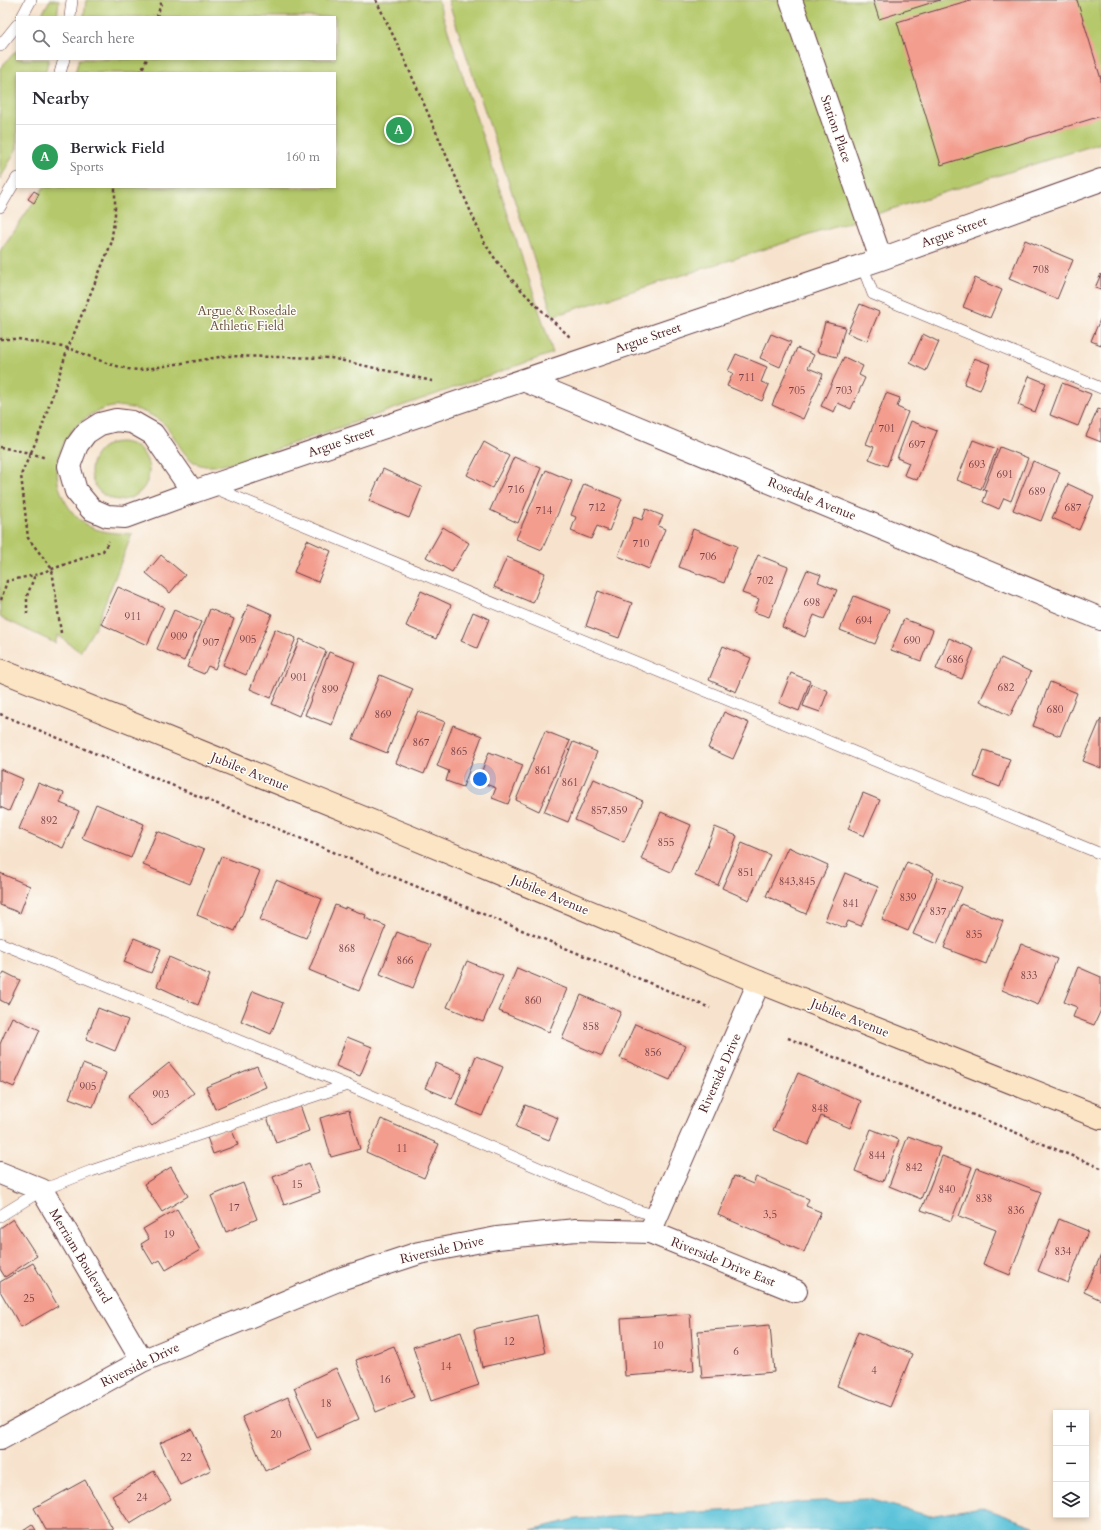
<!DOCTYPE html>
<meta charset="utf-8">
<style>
body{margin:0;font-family:Cardo,serif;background:#f7f7f7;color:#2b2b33}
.controls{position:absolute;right:12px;bottom:12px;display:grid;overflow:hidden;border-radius:0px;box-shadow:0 2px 6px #0003}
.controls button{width:36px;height:36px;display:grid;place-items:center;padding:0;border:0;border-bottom:1px solid #e1e1e2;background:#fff;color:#2b2b33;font:20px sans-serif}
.you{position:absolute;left:480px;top:779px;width:14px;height:14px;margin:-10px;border:3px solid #fff;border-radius:50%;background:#1a73e8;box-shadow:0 0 0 6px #1a73e833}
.badge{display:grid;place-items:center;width:26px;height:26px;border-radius:50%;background:#0b8043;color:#fff;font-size:13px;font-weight:700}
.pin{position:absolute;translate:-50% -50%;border:2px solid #fff;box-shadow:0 1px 4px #0006}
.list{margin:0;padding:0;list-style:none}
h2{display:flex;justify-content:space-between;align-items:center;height:52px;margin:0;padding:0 16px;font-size:17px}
h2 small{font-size:13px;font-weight:400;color:#7c7c81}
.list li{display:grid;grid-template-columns:26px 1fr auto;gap:12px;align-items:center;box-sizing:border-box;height:64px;padding:0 16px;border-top:1px solid #e1e1e2}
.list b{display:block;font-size:15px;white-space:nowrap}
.list p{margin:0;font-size:13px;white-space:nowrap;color:#7c7c81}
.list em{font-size:13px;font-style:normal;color:#7c7c81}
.icon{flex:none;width:22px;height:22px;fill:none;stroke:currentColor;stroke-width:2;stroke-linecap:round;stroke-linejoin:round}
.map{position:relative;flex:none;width:1101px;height:1530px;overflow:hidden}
.search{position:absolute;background:#fff;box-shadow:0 2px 6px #0003;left:16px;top:16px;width:320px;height:44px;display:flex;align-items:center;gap:10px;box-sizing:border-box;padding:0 14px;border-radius:0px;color:#7c7c81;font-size:15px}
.panel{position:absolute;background:#fff;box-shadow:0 2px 6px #0003;left:16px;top:72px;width:320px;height:116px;border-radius:0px}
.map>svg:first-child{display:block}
.green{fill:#b5c96c;stroke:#80744c}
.water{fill:#5cc3d9;stroke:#537182}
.building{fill:#f39d8e}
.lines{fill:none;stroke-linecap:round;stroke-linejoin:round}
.service-casing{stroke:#643c43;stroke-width:12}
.minor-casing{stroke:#643c43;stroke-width:24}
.secondary-casing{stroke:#643c43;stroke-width:24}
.path{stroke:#643c43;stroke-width:2.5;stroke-dasharray:3 3;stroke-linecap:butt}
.service{stroke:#fff;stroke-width:11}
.minor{stroke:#fff;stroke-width:22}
.secondary{stroke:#fce5c4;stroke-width:22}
.labels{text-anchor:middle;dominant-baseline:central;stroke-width:3;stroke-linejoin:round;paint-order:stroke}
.number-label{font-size:11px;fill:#743e44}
.street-label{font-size:13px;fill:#4a1f2b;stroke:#fdfcf7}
.park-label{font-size:13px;fill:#6a523e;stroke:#fdfcf7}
</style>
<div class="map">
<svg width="1101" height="1530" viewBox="0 0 1101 1530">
<rect width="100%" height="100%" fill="#fdfcf7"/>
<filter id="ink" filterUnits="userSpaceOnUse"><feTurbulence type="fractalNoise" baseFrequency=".025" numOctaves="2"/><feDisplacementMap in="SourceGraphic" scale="8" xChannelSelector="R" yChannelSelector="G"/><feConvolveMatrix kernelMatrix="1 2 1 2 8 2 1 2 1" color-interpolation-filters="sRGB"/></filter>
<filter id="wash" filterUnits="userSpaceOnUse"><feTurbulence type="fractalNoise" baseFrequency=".012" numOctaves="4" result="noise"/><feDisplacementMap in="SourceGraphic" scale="16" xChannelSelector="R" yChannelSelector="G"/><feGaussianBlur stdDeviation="0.9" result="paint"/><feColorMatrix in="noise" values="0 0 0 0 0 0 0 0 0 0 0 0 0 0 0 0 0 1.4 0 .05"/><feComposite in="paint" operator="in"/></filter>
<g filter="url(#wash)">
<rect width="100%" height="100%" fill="#f7e3cd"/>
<path class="green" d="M50,0H59L57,17H40Z
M86,0H438L553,353C470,382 386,412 303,440C278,448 231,468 206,466C183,464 178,437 164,424C152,413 128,404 112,407C78,413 52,446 58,482C58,486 61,491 62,495C67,506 75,517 85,524C99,533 116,533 132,534L96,626L80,652L58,635L55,643L0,617V251L44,187H335V73H75L79,59H335V17H84Z
M448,0H1101V143L553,316Z
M17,50V59H49L45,73H17V148L0,179V68Z
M91 471a29 29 0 1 1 58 0a29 29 0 1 1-58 0Z"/>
<path class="water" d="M868,1499L930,1516L981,1507L1044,1530H531L576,1519L737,1510L801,1502Z"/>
<g id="blocks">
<path class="building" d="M873,0H940L879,19Z
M970,0H1077L1101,79V116L941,165L897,22Z
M34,191L39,194L34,203L28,199Z
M1025,240L1073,260L1057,299L1009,279Z
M1101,274V290L1095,288Z
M975,278L1002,290L990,318L963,307Z
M860,304L879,312L867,341L847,333Z
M1101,317V345L1091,341Z
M825,322L845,327L837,357L817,352Z
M771,334L791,342L780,367L760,358Z
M923,334L939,342L926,371L910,363Z
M797,348L814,355L808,368L823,374L803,419L772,405Z
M736,354L767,367L761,382L769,385L762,401L727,386L733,373L728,371Z
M844,357L863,366L859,375L865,378L851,409L838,403L834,412L821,406Z
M974,358L990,364L980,390L964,384Z
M1029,376L1046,383L1035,412L1018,405Z
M1062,383L1091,394L1078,426L1050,415Z
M886,393L900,398L897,407L908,412L887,466L869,459L874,447L866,444Z
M1098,409L1101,410V442L1086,436Z
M911,421L937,431L917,480L904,475L909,463L897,458Z
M973,440L997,449L981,489L957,480Z
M484,442L509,456L492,488L467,475Z
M1000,447L1028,458L1011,501L1004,498L999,509L983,502L987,491L983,490Z
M514,457L541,468L518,523L490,510Z
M1033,461L1060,472L1041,521L1013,510Z
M383,469L422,487L409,518L369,501Z
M546,470L572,481L542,550L516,539Z
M584,484L622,499L609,531L597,526L591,539L571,531L576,517L571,515Z
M1068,484L1094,496L1079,530L1052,518Z
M646,509L663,516L658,526L665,529L649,569L618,556L634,517L642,520Z
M443,527L469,543L452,572L426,557Z
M693,529L737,546L724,583L679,567Z
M307,540L331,551L318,582L294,572Z
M161,555L185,575L170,593L146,573Z
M758,555L788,567L769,617L754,612L759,599L742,593Z
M507,557L545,573L533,603L494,587Z
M807,570L821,575L818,582L837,590L824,619L814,615L805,637L782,627Z
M118,587L164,607L147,645L101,624Z
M421,591L451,605L436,639L406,626Z
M598,591L632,603L619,638L586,626Z
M854,596L889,610L875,644L840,630Z
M249,604L272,614L246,675L223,665Z
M210,609L234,619L215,669L208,666L204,674L187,667Z
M174,610L201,622L184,661L157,649Z
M473,612L489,619L477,648L461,641Z
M904,619L933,630L921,661L891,650Z
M275,629L296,638L271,698L250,689Z
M949,638L974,649L962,679L936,669Z
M300,639L326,651L299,716L272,704Z
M723,646L751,658L736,692L709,680Z
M329,652L355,662L332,725L305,715Z
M1001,658L1031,672L1010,716L980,701Z
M791,673L810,681L799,711L779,703Z
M380,675L413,689L387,753L353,739Z
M1050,682L1077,693L1060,736L1033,726Z
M811,684L828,691L820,712L803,706Z
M418,711L445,722L424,774L396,763Z
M724,712L749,723L733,759L708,748Z
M1101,718V768L1083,761Z
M453,725L482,736L463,787L446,781L449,771L437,766Z
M545,731L570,741L539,811L516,800Z
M573,742L597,752L568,822L544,812Z
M984,750L1010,759L1000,787L974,777Z
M489,752L523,765L508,804L492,798L496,788L478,781Z
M0,769L23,779L9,811L0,807Z
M594,779L643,801L624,842L575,820Z
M38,783L64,793L60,803L79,811L63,848L19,829Z
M863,793L880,800L864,836L848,829Z
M96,804L144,824L131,858L82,838Z
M661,812L691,825L671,872L641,859Z
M715,827L737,836L718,885L695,876Z
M157,831L204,850L190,884L143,865Z
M742,843L770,855L749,900L722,888Z
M788,847L828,865L806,914L766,896Z
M221,856L260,871L235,931L197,915Z
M907,862L934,873L908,931L882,920Z
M0,873L30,886L20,913L0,905Z
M845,873L878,887L861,926L848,921L845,928L825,920Z
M938,877L962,887L937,944L913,934Z
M276,880L322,899L306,938L260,920Z
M961,904L1003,921L986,964L944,948Z
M335,905L345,909V907L366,915L365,918L386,926L359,991L309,970Z
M397,932L430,945L413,988L380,974Z
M134,938L161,949L151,973L124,962Z
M1021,944L1057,959L1038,1005L1002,990Z
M169,957L210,975L198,1005L157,986Z
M467,961L503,976L483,1022L447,1007Z
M1078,967L1101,977V1010L1094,1025L1073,1017L1077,1007L1064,1002Z
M517,968L567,989L549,1032L499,1011Z
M4,972L20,980L8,1004L0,1000V979Z
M253,991L283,1003L271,1034L241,1021Z
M581,995L621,1012L602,1056L562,1039Z
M98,1008L128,1020L115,1051L86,1039Z
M12,1017L40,1030L14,1087L0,1081V1044Z
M635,1024L686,1046L670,1080L620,1058Z
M347,1037L372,1047L360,1076L336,1066Z
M476,1056L503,1067L482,1116L456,1105Z
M169,1063L194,1093L152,1126L128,1096Z
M436,1063L462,1074L452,1099L425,1088Z
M83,1064L106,1073L93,1107L69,1098Z
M257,1066L266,1087L215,1109L206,1087Z
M798,1073L861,1101L850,1128L821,1116L808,1145L773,1130Z
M300,1105L309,1131L276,1143L267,1117Z
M525,1105L558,1118L549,1140L516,1127Z
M349,1110L360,1149L331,1157L320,1118Z
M381,1119L439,1144L424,1178L366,1152Z
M231,1128L238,1145L213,1154L207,1137Z
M871,1129L899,1140L883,1182L855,1171Z
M908,1136L940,1148L921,1199L889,1186Z
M942,1156L972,1167L951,1221L921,1210Z
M309,1163L320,1192L284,1205L273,1177Z
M171,1167L188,1196L162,1212L144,1184Z
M977,1168L1041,1192L1010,1275L983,1264L996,1230L959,1216Z
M734,1176L753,1184L756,1177L809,1199L806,1206L821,1212L804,1252L718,1215Z
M243,1183L257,1219L226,1232L211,1196Z
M177,1209L200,1250L166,1270L160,1260L153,1264L141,1244L149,1239L143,1229Z
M13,1219L37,1256L5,1277L0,1269V1228Z
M1059,1219L1088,1231L1068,1283L1038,1271Z
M1101,1255V1300L1084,1292Z
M33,1263L58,1306L21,1327L0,1291V1282Z
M690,1314L694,1371L625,1376L621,1319Z
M537,1315L545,1353L482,1367L474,1329Z
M770,1325L774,1372L702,1378L698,1331Z
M461,1332L479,1385L431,1401L413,1347Z
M858,1332L912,1354L890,1407L837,1386Z
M394,1346L414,1397L376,1412L356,1360Z
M336,1368L359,1419L317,1438L294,1388Z
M288,1397L311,1450L265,1471L242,1417Z
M192,1429L211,1470L180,1485L160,1443Z
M154,1471L171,1499L130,1524L112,1496Z
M85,1480L113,1530H46L34,1508Z
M32,1524L36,1530H23Z"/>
</g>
</g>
<g filter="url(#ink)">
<use href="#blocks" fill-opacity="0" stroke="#643c43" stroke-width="1"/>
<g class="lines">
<defs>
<path id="service" d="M22,17L31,0
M70,17L72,0
M0,46L17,25
M60,73L64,59
M0,207L17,178
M862,265L873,294L1101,388
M212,487L1101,854
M0,943L347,1085L636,1210L657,1216
M0,1216L42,1190L91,1171L347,1085"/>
<path id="minor" d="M791,0L881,259
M523,380L1101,619
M193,492L153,434L132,422L116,420L100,424L86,433L77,445L69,466L76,491L91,509L107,516L125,517L193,492L881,259L1101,180
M0,1173L42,1190L142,1361
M650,1232L759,982
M0,1439L142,1361L343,1278L419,1253L497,1238L576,1230L650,1232L796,1291"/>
<path id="secondary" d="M0,670L406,835L759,982L1101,1118"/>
</defs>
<use href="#service" class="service-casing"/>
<use href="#minor" class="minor-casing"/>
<use href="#secondary" class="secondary-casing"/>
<path class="path" d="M376,0L404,58L483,240C505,278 538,307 570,337
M157,17L162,0
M140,73L147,59
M0,339H18L68,348L109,364L128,369L140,370L226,356L331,358L432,381L435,383
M0,447L30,453L46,458
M1,600L7,581L35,575L103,551L109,541
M27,614V596L35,575
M61,633L52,569L28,538L21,475L41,430L68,348L111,244L115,214V187
M0,714L710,1008
M788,1038L1101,1168"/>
<use href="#service" class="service"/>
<use href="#minor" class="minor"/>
<use href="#secondary" class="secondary"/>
</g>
</g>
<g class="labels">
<g class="number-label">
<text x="1041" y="269">708</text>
<text x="747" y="377">711</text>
<text x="797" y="390">705</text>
<text x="844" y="390">703</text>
<text x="887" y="428">701</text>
<text x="917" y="444">697</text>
<text x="977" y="464">693</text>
<text x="1005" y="474">691</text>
<text x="516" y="489">716</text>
<text x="1037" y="491">689</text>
<text x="597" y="507">712</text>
<text x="1073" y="507">687</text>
<text x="544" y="510">714</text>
<text x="641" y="543">710</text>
<text x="708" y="556">706</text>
<text x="765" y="580">702</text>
<text x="812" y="602">698</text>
<text x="133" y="616">911</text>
<text x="864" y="620">694</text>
<text x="179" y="636">909</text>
<text x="248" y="639">905</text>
<text x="912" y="640">690</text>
<text x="211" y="642">907</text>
<text x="955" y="659">686</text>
<text x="299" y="677">901</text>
<text x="1006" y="687">682</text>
<text x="330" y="689">899</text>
<text x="1055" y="709">680</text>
<text x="383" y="714">869</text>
<text x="421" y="742">867</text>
<text x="459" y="751">865</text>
<text x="543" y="770">861</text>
<text x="570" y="782">861</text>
<text x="609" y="810">857,859</text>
<text x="49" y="820">892</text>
<text x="666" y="842">855</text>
<text x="746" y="872">851</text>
<text x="797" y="881">843,845</text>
<text x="908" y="897">839</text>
<text x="851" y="903">841</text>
<text x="938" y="911">837</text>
<text x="974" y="934">835</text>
<text x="347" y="948">868</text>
<text x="405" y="960">866</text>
<text x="1029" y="975">833</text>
<text x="533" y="1000">860</text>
<text x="591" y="1026">858</text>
<text x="653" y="1052">856</text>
<text x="88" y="1086">905</text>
<text x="161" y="1094">903</text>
<text x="820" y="1108">848</text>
<text x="402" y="1148">11</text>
<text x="877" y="1155">844</text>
<text x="914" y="1167">842</text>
<text x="297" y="1184">15</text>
<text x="947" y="1189">840</text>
<text x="984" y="1198">838</text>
<text x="234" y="1207">17</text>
<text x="1016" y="1210">836</text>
<text x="770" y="1214">3,5</text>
<text x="169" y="1234">19</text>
<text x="1063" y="1251">834</text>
<text x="29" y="1298">25</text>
<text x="509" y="1341">12</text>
<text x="658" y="1345">10</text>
<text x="736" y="1351">6</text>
<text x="446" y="1366">14</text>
<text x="874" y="1370">4</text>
<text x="385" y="1379">16</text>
<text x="326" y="1403">18</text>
<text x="276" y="1434">20</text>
<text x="186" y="1457">22</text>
<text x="142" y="1497">24</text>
</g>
<g class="street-label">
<text transform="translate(836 129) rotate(71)">Station Place</text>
<text transform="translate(954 232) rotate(-20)">Argue Street</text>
<text transform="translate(648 338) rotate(-19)">Argue Street</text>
<text transform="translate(341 442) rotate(-19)">Argue Street</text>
<text transform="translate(812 499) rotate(22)">Rosedale Avenue</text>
<text transform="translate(250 772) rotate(22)">Jubilee Avenue</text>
<text transform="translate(550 895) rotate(23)">Jubilee Avenue</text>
<text transform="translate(850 1018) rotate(22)">Jubilee Avenue</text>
<text transform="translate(720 1073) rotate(-66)">Riverside Drive</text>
<text transform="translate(442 1250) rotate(-13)">Riverside Drive</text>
<text transform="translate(80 1256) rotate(59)">Merriam Boulevard</text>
<text transform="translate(723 1262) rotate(22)">Riverside Drive East</text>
<text transform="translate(140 1365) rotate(-26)">Riverside Drive</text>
</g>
<g class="park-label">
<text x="247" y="311">Argue &amp; Rosedale<tspan x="247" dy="15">Athletic Field</tspan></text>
</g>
</g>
</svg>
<div class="controls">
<button>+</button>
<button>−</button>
<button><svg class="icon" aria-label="layers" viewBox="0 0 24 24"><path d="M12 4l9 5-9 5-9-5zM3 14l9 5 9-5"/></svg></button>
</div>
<div class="you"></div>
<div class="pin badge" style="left:399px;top:130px;background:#2e9e5b">A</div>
<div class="search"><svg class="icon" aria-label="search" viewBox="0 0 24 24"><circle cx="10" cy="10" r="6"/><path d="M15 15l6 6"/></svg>Search here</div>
<section class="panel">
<h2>Nearby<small></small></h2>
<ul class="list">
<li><span class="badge" style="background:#2e9e5b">A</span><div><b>Berwick Field</b><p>Sports</p></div><em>160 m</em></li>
</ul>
</section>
</div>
